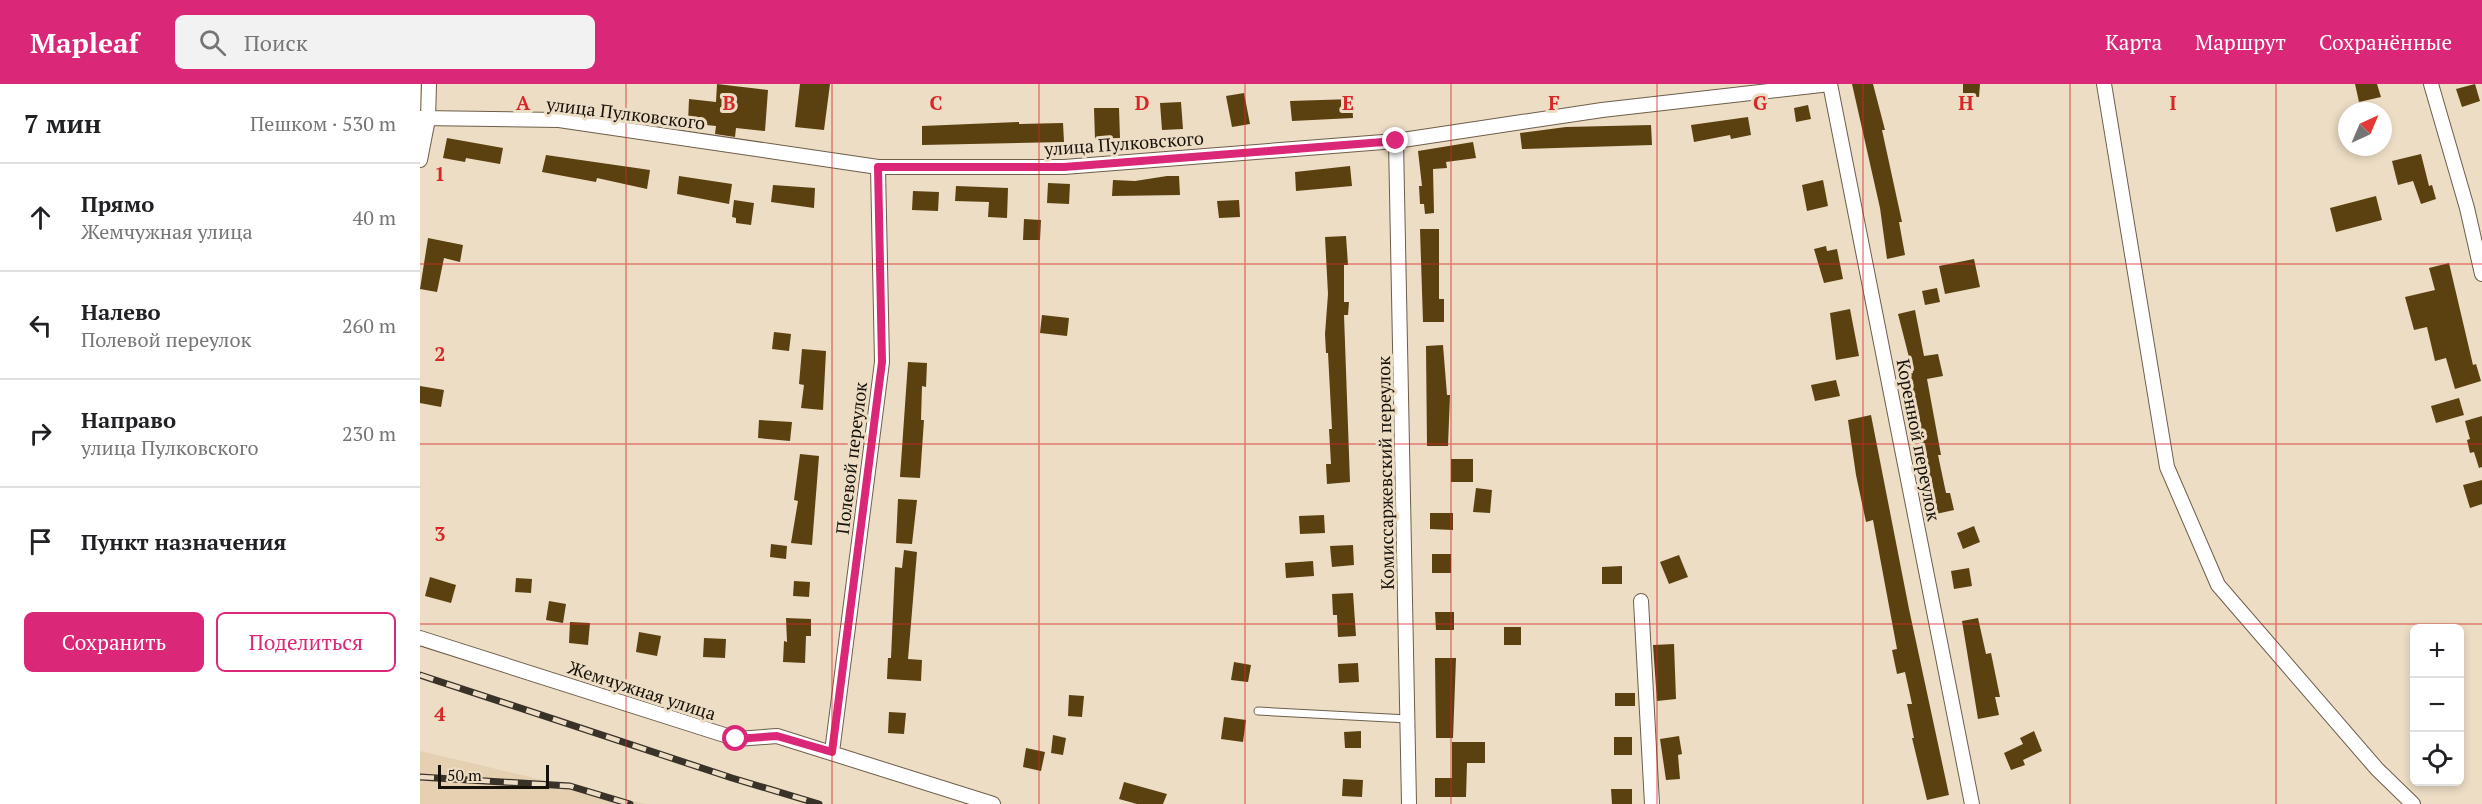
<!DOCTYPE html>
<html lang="ru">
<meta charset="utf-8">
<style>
body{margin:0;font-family:"PT Serif",serif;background:#f2f2f2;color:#202124}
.controls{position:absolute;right:18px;bottom:18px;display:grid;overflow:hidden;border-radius:9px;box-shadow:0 3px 9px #0003}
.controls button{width:54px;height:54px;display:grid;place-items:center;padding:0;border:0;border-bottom:2px solid #e0e0e0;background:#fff;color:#202124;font:30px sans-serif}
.compass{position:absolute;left:1918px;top:18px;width:54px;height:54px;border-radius:50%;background:#fff;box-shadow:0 3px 9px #0003;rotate:44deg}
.scale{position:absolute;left:18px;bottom:15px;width:111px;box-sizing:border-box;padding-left:6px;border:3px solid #161109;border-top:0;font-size:16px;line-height:21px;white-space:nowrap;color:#161109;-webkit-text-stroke:4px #edddc5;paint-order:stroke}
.stop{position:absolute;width:18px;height:18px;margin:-14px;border:4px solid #db2777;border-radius:50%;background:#fff}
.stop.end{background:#db2777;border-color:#fff;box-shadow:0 2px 6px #0008}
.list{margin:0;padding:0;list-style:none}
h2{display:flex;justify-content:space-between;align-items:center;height:78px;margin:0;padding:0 24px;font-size:26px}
h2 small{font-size:20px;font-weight:400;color:#757577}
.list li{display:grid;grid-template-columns:39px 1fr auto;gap:18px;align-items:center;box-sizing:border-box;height:108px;padding:0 24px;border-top:2px solid #e0e0e0}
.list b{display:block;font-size:22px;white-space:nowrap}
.list p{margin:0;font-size:20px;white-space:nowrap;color:#757577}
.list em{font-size:20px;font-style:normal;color:#757577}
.actions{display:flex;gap:12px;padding:18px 24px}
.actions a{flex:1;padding:14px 0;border:2px solid #db2777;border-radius:9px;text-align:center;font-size:21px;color:#db2777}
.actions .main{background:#db2777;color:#fff}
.icon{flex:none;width:33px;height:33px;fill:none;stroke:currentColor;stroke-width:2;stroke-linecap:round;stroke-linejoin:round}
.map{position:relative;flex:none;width:2062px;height:720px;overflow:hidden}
header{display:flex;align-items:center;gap:36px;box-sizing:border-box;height:84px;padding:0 30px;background:#db2777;color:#fff}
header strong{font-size:28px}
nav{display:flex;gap:33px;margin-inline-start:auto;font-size:21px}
.search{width:420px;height:54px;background:#f2f2f2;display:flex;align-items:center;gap:15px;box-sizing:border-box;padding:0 21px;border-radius:9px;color:#757577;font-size:22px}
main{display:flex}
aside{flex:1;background:#fff}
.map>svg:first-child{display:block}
.built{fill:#e5d0b2}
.building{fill:#5b4010}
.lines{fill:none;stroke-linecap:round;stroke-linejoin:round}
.service-casing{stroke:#6d5e4a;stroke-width:9}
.minor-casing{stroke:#6d5e4a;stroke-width:16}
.service{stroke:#fff;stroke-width:7}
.minor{stroke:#fff;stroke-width:14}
.rail-casing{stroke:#393228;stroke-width:7}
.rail{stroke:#edddc5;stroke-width:4.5;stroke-dasharray:14;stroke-linecap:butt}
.route{stroke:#db2777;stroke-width:8}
.grid{fill:none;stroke:#d62828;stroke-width:1.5;stroke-opacity:0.55}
.labels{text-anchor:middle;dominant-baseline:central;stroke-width:6;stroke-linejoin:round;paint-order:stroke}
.street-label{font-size:18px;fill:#161109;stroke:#edddc5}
.grid-label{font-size:20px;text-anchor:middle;font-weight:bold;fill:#d62828;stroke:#edddc5;stroke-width:6;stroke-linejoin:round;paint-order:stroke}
</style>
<header>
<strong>Mapleaf</strong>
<div class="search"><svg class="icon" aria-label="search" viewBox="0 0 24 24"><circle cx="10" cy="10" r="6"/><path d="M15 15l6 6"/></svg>Поиск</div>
<nav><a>Карта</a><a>Маршрут</a><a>Сохранённые</a></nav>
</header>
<main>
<aside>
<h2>7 мин<small>Пешком · 530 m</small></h2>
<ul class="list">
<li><svg class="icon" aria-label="ahead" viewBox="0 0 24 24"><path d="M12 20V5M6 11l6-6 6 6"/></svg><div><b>Прямо</b><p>Жемчужная улица</p></div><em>40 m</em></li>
<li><svg class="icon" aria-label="left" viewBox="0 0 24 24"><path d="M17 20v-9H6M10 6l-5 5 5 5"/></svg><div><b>Налево</b><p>Полевой переулок</p></div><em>260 m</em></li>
<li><svg class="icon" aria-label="right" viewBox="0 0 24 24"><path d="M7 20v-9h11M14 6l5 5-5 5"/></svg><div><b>Направо</b><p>улица Пулковского</p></div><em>230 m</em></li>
<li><svg class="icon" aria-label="arrive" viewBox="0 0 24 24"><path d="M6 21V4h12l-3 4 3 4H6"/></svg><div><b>Пункт назначения</b></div></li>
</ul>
<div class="actions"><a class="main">Сохранить</a><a>Поделиться</a></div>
</aside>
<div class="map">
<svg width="2062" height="720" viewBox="0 0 2062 720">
<rect width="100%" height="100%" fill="#edddc5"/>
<path class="built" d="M0,667L225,720H0Z"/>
<path class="building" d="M297,0L348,6L345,47L316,44L315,53L295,50L296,42L268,39L269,15L296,18Z
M380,0H410L404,46L375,43Z
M1432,0H1453L1465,46H1462L1482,138H1479L1485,171L1467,175L1460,124Z
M1543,0H1560L1559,13L1543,12Z
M1935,0H1957L1961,13L1939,18Z
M2055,0L2060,17L2042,23L2036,5Z
M824,9L830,40L812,43L806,12Z
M932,15L933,34L872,37L870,17Z
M761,18L763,45L742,46L740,19Z
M1388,21L1391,35L1376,38L1374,24Z
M674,24H699L700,54L675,55Z
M1328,33L1331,51L1311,55L1310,51L1274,58L1271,41Z
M599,38V40L643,39L644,58L502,61V42Z
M1231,41L1232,61L1102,65L1100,49L1146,43Z
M27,54L83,64L80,80L46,74L45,78L23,74Z
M1053,58L1056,74L1026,78L1027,84L1013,85L1014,129L1005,130L1004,120H1000L999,102H1002L998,67Z
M2001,70L2009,102L2012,101L2016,115L2001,120L1993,97L1978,101L1972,77Z
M126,71L230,86L227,105L177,94L176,98L122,88Z
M930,82L932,102L876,107L875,88Z
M259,92L312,100L309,120L257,110Z
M747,92H759L760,111L692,112L693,96L715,97Z
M1403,96L1408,122L1387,127L1382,101Z
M628,99L650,100L649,120L627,119Z
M353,101L395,104L394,124L351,118Z
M536,102L588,104L587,134L568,133L569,118L535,117Z
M493,107L519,108L518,127L492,126Z
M1956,112L1962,136L1916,148L1910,124Z
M314,116L334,119L331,141L316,139V134L312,133Z
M819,116L820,133L799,134L797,117Z
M604,135L621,136L620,156H603Z
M1000,145H1019V215H1024V238H1003Z
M926,152L928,181H924V218H929L928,231H924L930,398L907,400L906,380H911L909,345H912L908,269H906L905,250L908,210L905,153Z
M8,154L43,161L40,178L24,174L17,208L0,205Z
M1406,162L1407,167L1417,165L1423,195L1404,199L1394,165Z
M1554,175L1560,203L1525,210L1519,182Z
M2029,179L2053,281L2056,280L2061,297L2035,305L2026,274L2015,277L2007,243L1994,246L1985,213L2015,206L2009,184Z
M1517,204L1520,218L1505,221L1502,207Z
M1430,225L1439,272L1416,276L1410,229Z
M1495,226L1504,272L1518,270L1523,292L1507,295L1521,371H1518L1526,409H1530L1534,426L1516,430L1490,313L1487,290L1493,289L1478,230Z
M622,231L649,234L647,252L620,249Z
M354,248L371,250L369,267L352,265Z
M1023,261L1027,311H1030L1028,362H1007L1006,262Z
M382,265L406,267L403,326L381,324L384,301L379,300Z
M488,278L507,279L506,303L502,302L501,336H504L500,394L480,393Z
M1416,296L1420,312L1395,317L1391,301Z
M0,302L24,306L21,323L0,319Z
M2039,314L2044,331L2016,339L2011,322Z
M1451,331L1489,525L1529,711L1507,716L1492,654H1494L1487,620H1492L1485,588L1477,590L1472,566L1477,565L1453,436L1446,438L1436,391L1428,336Z
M2062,332V383L2059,384L2054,368L2050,369L2047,356L2050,355L2045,337Z
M339,336L372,338L370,357L338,354Z
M380,370L399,372L392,461L371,459L378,417L374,416Z
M1031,375H1053V398H1031Z
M2062,396V420L2050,424L2043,401Z
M1056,404L1072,406L1070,429L1053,428Z
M478,415L497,416L492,460L476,459Z
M1010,429H1033V446L1010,445Z
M904,431L905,449L880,450L879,432Z
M1554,442L1560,458L1543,465L1537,449Z
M351,460L367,462L366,475L350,473Z
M933,461L934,481L912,483L910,462Z
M484,466L497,468L488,575L502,576L501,597L467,595L468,574H471L475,483L482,484Z
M1012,470H1031V489H1012Z
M1259,471L1268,493L1249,500L1240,478Z
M893,477L894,492L866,494L865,479Z
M1202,482V500H1182V483Z
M1549,484L1552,502L1534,505L1531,487Z
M10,493L36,501L31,519L5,512Z
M96,494L112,495L111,509L95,508Z
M374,497L390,498L389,513L373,512Z
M933,509L936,552L918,553L917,531H913L912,510Z
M129,517L146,520L143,539L126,536Z
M1015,528H1034V546H1016Z
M366,534L391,535V552H386L385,579L363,578L364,557L367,558Z
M1558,534L1566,570L1571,569L1580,613H1575L1579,631L1558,635L1542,537Z
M150,538L170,539L168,561L149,559Z
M1084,543H1101V561H1084Z
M219,548L241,552L237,572L216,568Z
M284,554L306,555L305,574L283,573Z
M1254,560L1256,615L1237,617L1233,561Z
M1015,574H1036L1033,654H1016Z
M814,578L831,581L828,598L811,596Z
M938,579L939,598L919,599L918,580Z
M1195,609H1215V622H1195Z
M649,611L664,612L662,633L648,632Z
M469,628L486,629L484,650L468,649Z
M804,633L826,636L823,658L801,655Z
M941,647V664H925L924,648Z
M1614,647L1622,667L1603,676L1605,681L1591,686L1584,669L1603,660L1600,654Z
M633,651L646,654L643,671L631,669Z
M1259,652L1262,670L1258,671L1260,695L1246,696L1240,655Z
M1194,653H1212V671H1194Z
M1032,658H1065V679H1047L1046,713H1015V694H1032Z
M606,664L625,668L621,687L603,683Z
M923,695L943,696L942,713L922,712Z
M704,698L747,710L743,720H717L699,715Z
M1191,705H1212V720H1192Z"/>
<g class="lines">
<defs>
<path id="service" d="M838,627L988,635"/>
<path id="minor" d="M1684,0L1747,383L1798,501L1957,685L1993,720
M2011,0L2047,124L2062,190
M0,34L139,36L458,83H644L976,57L1182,26L1410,0L1552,720
M976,57L989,720
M0,76L8,35L9,0
M1221,517L1232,720
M0,554L317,655L357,652L573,720
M412,668L462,278L458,83"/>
</defs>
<use href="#service" class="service-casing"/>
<use href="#minor" class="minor-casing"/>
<use href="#service" class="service"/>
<use href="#minor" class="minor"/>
<defs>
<path id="rail" d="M0,591L312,694L399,720
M0,693L150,702L210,720"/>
</defs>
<use href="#rail" class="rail-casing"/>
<use href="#rail" class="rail"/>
</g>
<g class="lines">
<path class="route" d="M316,655L357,652L412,668L462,278L458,83H644L976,57"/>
</g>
<path class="grid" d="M206,0V720M412,0V720M619,0V720M825,0V720M1031,0V720M1237,0V720M1443,0V720M1650,0V720M1856,0V720M0,180H2062M0,360H2062M0,540H2062"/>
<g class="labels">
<g class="street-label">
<text transform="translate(206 29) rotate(7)">улица Пулковского</text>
<text transform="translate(704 59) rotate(-4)">улица Пулковского</text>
<text transform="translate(1499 356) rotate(79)">Коренной переулок</text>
<text transform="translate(431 374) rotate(-83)">Полевой переулок</text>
<text transform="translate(965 389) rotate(-91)">Комиссаржевский переулок</text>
<text transform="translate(222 606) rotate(18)">Жемчужная улица</text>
</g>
</g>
<g class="grid-label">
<text x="103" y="26">A</text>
<text x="309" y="26">B</text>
<text x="516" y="26">C</text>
<text x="722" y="26">D</text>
<text x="928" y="26">E</text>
<text x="1134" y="26">F</text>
<text x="1340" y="26">G</text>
<text x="1546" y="26">H</text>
<text x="1753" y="26">I</text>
<text x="20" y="97">1</text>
<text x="20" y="277">2</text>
<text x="20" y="457">3</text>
<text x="20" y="637">4</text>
</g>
</svg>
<div class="controls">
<button>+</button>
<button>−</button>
<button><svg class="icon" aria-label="locate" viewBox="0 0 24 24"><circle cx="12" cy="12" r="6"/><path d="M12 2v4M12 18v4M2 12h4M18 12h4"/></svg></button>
</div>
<svg class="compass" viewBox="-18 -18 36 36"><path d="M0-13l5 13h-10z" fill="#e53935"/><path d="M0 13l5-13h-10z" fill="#757577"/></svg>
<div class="scale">50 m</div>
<div class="stop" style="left:316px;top:655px"></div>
<div class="stop end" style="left:976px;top:57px"></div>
</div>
</main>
